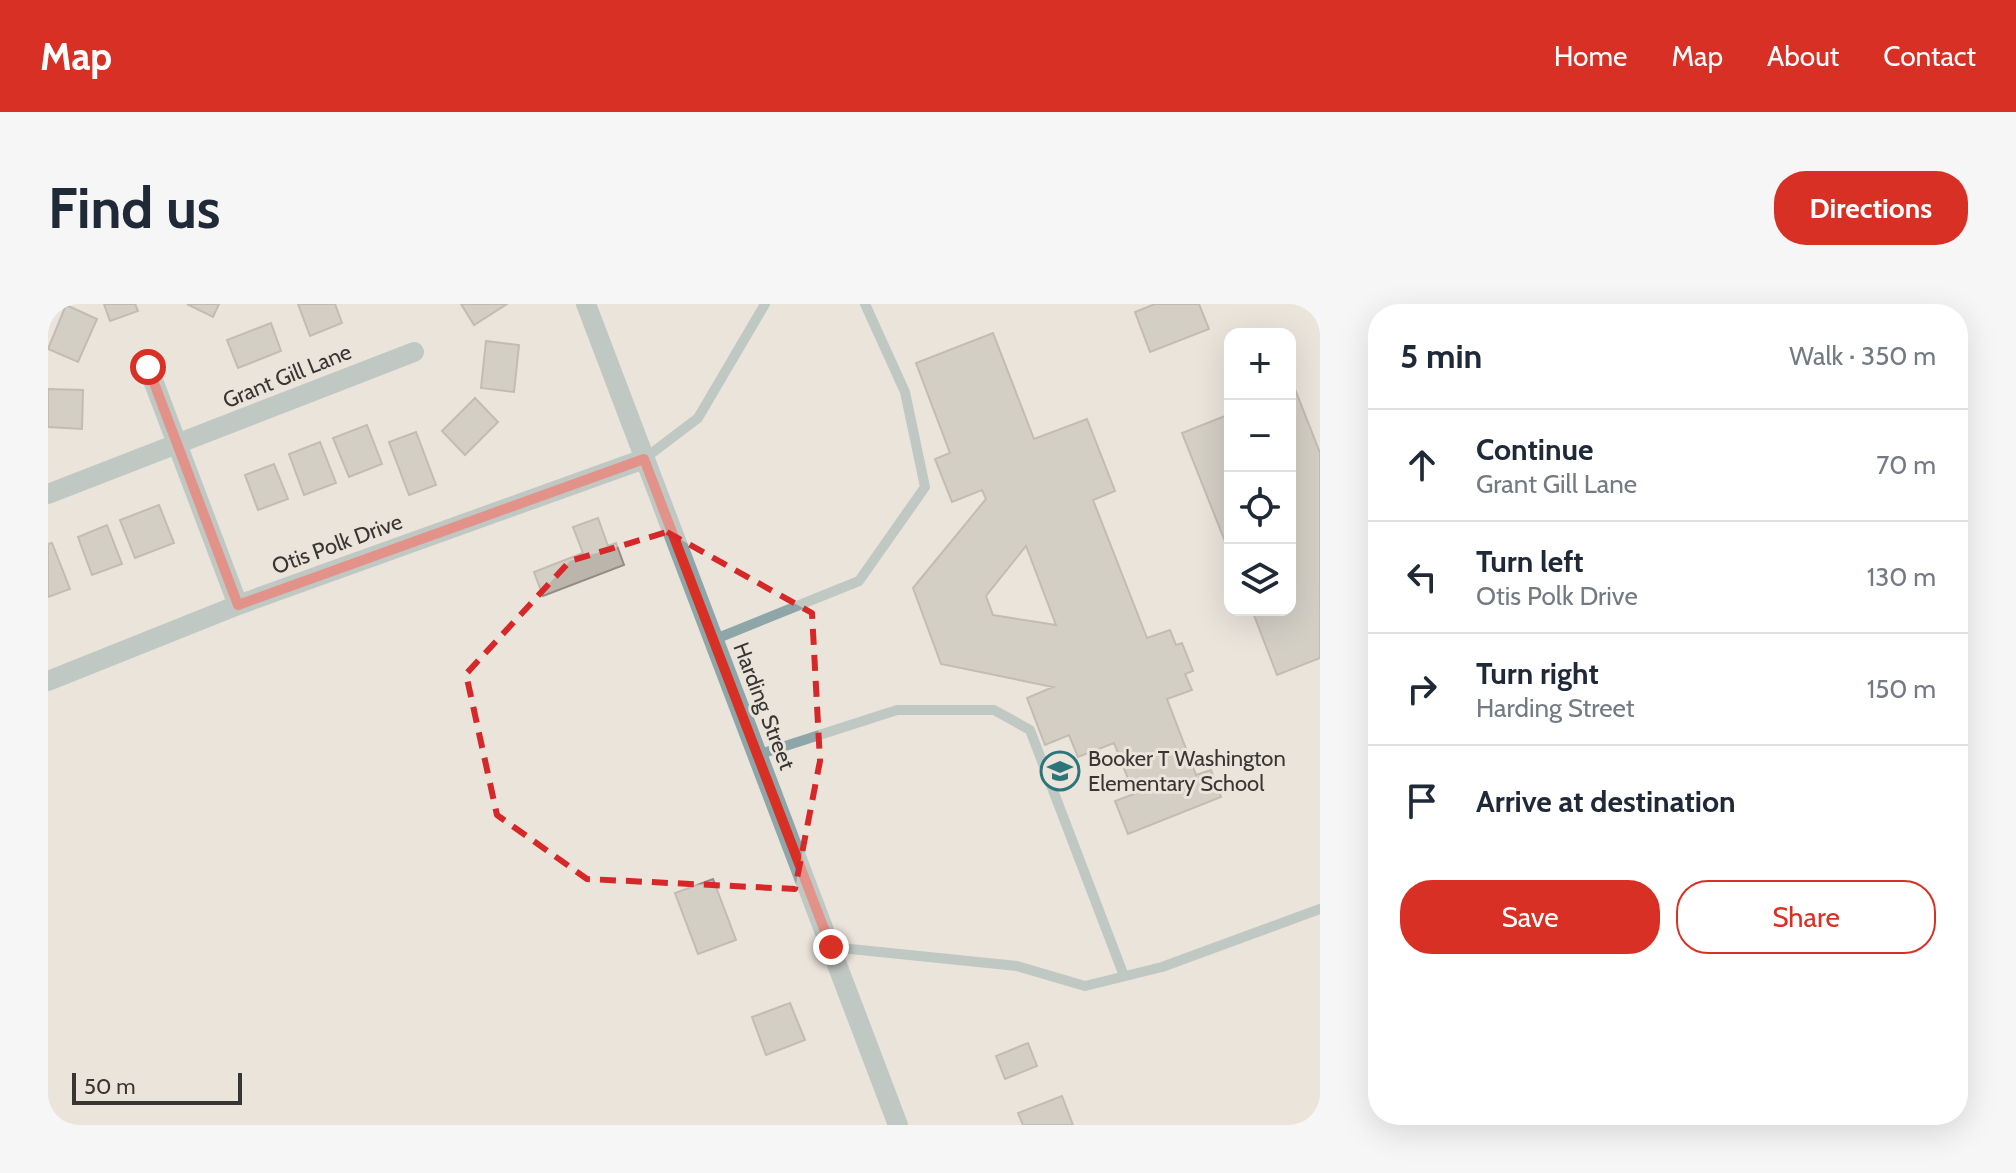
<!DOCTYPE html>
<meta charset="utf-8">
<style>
body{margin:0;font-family:Cabin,sans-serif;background:#f6f6f7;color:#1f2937}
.controls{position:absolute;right:24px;top:24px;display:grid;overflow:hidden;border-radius:16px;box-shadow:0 8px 32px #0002}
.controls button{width:72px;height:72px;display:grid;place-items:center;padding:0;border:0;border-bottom:2px solid #e0e1e3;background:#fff;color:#1f2937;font:40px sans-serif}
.scale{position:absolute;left:24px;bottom:20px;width:170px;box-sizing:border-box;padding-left:8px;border:4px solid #383632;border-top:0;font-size:22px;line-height:28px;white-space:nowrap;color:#383632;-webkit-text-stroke:6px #eae4db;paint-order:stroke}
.stop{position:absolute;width:24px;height:24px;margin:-18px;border:6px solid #d93025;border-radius:50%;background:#fff}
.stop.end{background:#d93025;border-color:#fff;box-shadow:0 2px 8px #0008}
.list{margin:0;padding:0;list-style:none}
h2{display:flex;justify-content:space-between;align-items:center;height:104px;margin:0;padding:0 32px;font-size:34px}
h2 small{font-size:26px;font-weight:400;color:#747a83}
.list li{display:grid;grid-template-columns:52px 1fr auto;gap:24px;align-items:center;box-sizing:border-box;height:112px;padding:0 32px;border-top:2px solid #e0e1e3}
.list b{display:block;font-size:30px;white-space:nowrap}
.list p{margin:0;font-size:26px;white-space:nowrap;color:#747a83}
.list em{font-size:26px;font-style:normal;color:#747a83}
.actions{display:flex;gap:16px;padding:24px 32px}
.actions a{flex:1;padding:18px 0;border:2px solid #d93025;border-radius:32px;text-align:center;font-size:28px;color:#d93025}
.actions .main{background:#d93025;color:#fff}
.icon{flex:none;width:44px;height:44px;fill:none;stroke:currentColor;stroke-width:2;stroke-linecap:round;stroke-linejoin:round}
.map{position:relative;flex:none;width:1272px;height:821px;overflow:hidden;border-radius:32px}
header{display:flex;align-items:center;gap:48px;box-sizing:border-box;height:112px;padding:0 40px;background:#d93025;color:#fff}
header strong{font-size:38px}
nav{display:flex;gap:44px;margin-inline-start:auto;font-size:28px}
.intro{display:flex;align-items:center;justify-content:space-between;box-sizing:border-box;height:192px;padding:0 48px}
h1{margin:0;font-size:56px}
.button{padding:20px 36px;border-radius:32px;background:#d93025;color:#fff;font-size:28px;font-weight:700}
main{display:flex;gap:48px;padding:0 48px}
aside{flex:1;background:#fff;border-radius:32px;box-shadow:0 8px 32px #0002}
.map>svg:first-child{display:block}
.building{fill:#bbb5ac;stroke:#928c84;stroke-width:2;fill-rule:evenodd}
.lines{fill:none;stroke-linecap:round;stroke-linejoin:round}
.service{stroke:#8ea6a7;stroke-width:10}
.minor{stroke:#8ea6a7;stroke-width:20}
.tertiary{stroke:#8ea6a7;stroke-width:20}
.route{stroke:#d93025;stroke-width:10}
.marked{fill:none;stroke:#d62828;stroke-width:6;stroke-dasharray:16 10;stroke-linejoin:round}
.labels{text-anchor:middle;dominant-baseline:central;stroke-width:6;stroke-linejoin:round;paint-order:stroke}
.street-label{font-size:22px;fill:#383632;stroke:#eae4db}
.poi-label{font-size:22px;fill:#383632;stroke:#eae4db;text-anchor:start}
</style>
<header>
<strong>Map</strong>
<nav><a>Home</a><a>Map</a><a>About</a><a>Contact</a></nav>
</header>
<div class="intro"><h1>Find us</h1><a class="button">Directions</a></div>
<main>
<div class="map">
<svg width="1272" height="821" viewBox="0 0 1272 821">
<rect width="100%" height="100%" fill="#eae4db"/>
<path class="building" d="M56,0H87L90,7L62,17Z
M139,0H171L165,13Z
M250,0H287L294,19L262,32Z
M413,0H459L426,21Z
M1107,0H1151L1161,25L1102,48L1087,8Z
M18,1L49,15L30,58L0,45Z
M223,19L233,47L190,64L179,36Z
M945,29L986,135L1039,115L1067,187L1045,196L1099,334L1122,326L1128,341L1134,339L1145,367L1137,370L1144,386L1119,395L1148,471L1163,466L1173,493L1080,530L1067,497L1086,490L1066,439L1030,453L1021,431L997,441L979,394L1005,383L893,360L865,284L938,195L934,186L904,198L887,155L902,149L868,59ZM978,242L1008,321L945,311L938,292Z
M438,37L471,41L466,88L433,84Z
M0,85L35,86L34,125L0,123Z
M1247,85L1272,149V354L1229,371L1204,306H1242V87Z
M427,94L450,118L417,151L394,127Z
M1182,110V250L1134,129Z
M319,121L334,160L301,173L285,134Z
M368,128L388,181L361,191L341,138Z
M272,138L288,179L256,191L241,150Z
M226,160L240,195L210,206L197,171Z
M111,201L126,239L87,254L72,216Z
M550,214L560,242L568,239L576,261L495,292L486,268L535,249L525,223Z
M59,221L74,260L44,271L30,233Z
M4,239L22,285L0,293V240Z
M665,575L688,636L650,650L627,589Z
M742,699L757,736L718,751L704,713Z
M980,739L989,762L957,775L948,752Z
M1014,792L1025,821H975L970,809Z"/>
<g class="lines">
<path class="service" d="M596,155L650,114L717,0
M665,336L811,277L877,183L857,88L817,0
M709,451L849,406H946L982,426L1076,672
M783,643L969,662L1037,682L1114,663L1272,605"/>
<path class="minor" d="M100,63L190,301
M0,190L366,48
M0,377L190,301L596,155"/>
<path class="tertiary" d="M538,0L850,821"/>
</g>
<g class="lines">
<path class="route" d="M100,63L190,301L596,155L783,643"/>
</g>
<path d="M0 0H1272V821H0ZM619,228L764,309L772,457L747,585L539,575L449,511L418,370L522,257Z" fill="#eae4db" fill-opacity=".55" fill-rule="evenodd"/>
<path class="marked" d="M619,228L764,309L772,457L747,585L539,575L449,511L418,370L522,257Z"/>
<defs>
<symbol id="school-ring" viewBox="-11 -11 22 22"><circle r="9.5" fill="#eae4db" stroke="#2c767b" stroke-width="1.5"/><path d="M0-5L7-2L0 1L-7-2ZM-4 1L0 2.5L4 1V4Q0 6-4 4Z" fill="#2c767b"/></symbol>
</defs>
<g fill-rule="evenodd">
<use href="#school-ring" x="990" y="445" width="44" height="44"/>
</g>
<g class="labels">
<g class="street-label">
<text transform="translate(239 72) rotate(-22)">Grant Gill Lane</text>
<text transform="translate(289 240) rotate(-20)">Otis Polk Drive</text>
<text transform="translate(716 402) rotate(69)">Harding Street</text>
</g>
<g class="poi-label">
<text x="1040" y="454">Booker T Washington<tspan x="1040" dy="25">Elementary School</tspan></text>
</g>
</g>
</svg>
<div class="controls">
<button>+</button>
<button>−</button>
<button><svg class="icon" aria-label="locate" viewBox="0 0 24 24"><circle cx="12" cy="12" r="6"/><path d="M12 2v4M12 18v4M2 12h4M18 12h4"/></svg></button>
<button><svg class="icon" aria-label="layers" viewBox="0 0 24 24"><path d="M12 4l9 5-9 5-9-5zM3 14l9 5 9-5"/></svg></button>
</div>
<div class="scale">50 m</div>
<div class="stop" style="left:100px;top:63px"></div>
<div class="stop end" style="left:783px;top:643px"></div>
</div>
<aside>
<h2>5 min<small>Walk · 350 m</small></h2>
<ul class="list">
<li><svg class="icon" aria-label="ahead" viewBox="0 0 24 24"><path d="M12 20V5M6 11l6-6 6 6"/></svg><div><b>Continue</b><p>Grant Gill Lane</p></div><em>70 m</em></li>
<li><svg class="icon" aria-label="left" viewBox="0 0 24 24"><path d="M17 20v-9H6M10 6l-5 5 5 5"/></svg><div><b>Turn left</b><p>Otis Polk Drive</p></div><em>130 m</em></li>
<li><svg class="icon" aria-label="right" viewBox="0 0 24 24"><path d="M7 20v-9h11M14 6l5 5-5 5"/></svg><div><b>Turn right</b><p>Harding Street</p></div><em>150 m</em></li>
<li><svg class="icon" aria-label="arrive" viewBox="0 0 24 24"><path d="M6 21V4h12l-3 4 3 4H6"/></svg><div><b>Arrive at destination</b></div></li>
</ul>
<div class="actions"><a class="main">Save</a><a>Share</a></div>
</aside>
</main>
